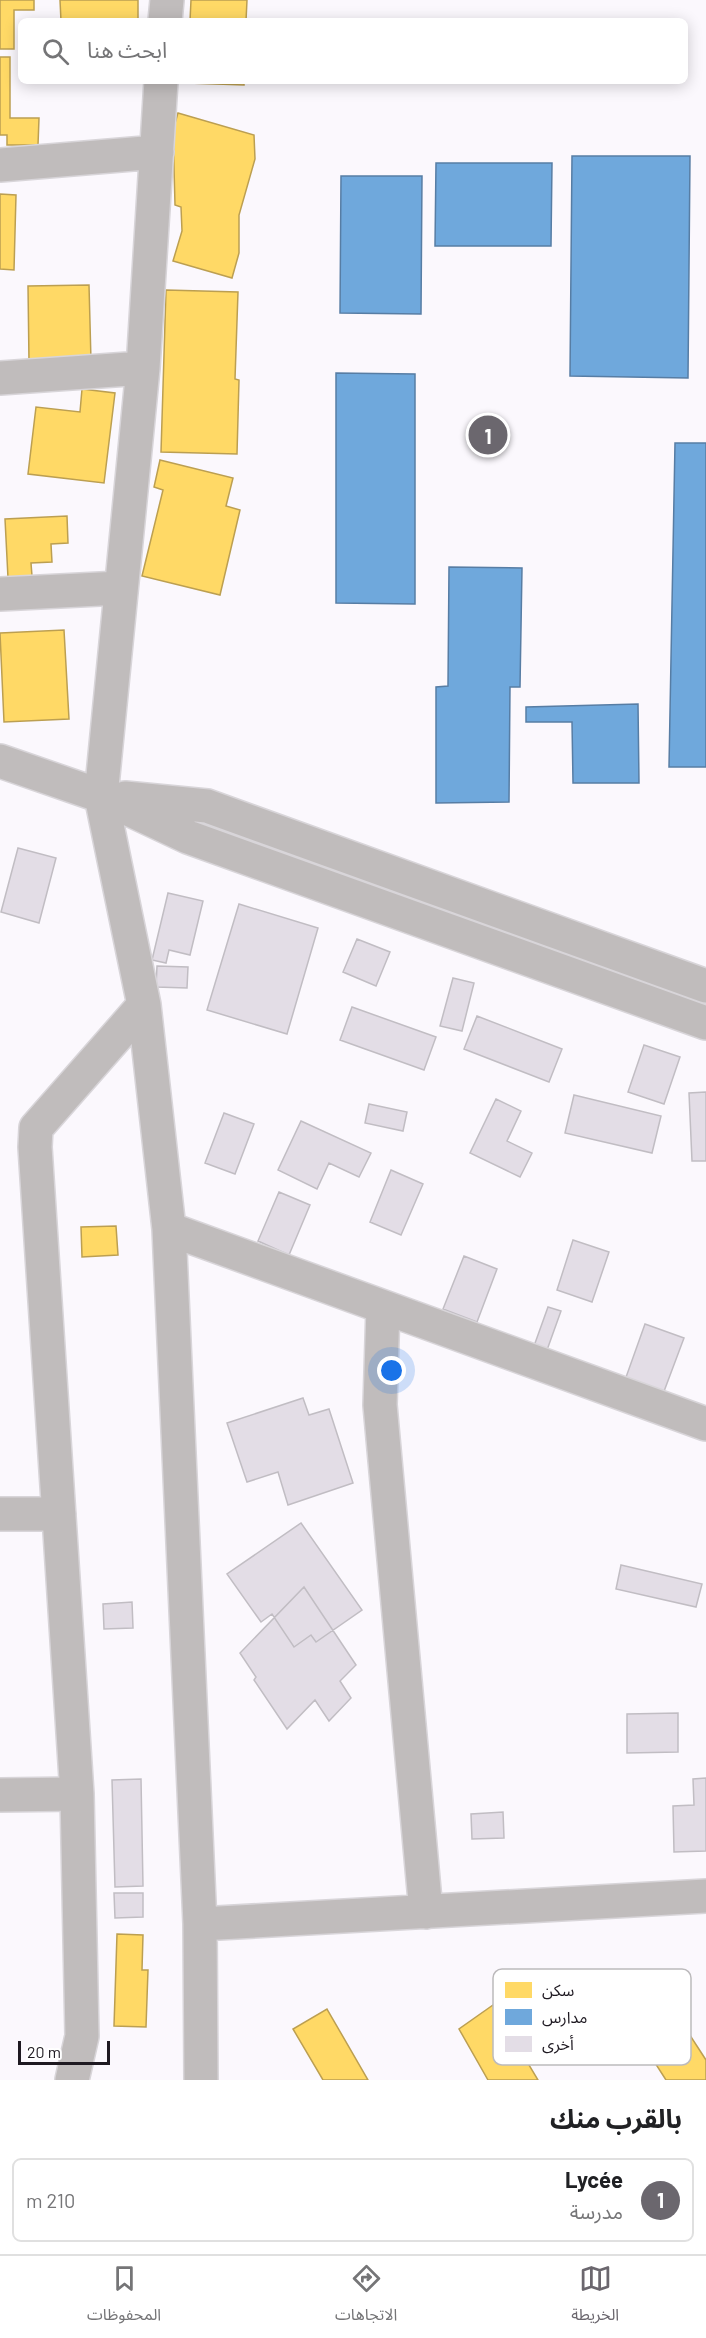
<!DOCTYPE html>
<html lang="ar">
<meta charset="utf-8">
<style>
body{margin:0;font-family:Barlow,"Noto Sans Arabic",sans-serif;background:#f6f6f6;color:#202124;direction:rtl}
.scale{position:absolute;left:18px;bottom:15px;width:92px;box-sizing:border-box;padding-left:6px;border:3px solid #1e1921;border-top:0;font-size:16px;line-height:21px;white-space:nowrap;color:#1e1921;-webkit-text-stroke:4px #fff;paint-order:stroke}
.you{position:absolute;left:392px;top:1371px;width:21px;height:21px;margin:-15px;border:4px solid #fff;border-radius:50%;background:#1a73e8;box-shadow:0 0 0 9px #1a73e833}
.badge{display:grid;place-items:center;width:39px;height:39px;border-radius:50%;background:#6b676e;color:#fff;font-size:20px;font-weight:700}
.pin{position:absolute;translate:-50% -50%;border:3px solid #fff;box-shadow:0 2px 6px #0006}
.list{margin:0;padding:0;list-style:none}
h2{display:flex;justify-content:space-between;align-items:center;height:78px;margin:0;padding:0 24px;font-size:26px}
h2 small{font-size:20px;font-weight:400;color:#757577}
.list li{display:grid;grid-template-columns:39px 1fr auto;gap:18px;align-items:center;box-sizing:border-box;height:84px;margin:0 12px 12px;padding:0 12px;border:2px solid #e0e0e0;border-radius:9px}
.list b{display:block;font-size:22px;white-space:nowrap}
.list p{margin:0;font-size:20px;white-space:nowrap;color:#757577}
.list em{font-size:20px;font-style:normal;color:#757577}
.icon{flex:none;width:33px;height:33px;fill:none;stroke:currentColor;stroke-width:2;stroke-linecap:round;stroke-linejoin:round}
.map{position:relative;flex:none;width:706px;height:2080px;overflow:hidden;direction:ltr}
.search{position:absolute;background:#fff;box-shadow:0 3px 15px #0003;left:18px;right:18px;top:18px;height:66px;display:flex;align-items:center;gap:15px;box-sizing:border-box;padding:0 21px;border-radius:9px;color:#757577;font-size:22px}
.sheet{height:174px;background:#fff}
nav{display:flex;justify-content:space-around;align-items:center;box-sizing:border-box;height:84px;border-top:2px solid #e0e0e0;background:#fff;font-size:16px;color:#757577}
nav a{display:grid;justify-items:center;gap:3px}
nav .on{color:#6b676e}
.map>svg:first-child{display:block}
.homes{fill:#ffd966;stroke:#bc9f51;stroke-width:1.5}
.schools{fill:#6fa8dc;stroke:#577da4;stroke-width:1.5}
.building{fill:#e3dde6;stroke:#c1bdc3;stroke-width:1.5}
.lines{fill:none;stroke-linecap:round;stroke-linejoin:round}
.street-casing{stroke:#d8d5d9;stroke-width:36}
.street{stroke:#c0bcbc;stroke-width:33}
.key{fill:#fff;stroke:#bcbabc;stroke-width:1.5}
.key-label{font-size:16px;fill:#1e1921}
</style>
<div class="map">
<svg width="706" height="2080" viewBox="0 0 706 2080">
<rect width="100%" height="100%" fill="#fbf8fd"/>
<path class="homes" d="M0,0H34V10H14V49H0Z
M60,0H138V21H61Z
M191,0H247L246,21H190Z
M0,57H10V118H39L38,145H7V135H0Z
M188,81H244V85L188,83Z
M178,113L254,135L255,159L239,215V253L232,278L173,261L182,231L181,207L175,205L173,130Z
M0,194L16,195L14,270L0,269Z
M89,285L91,361L29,362L28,286Z
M166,290L238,292L235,379L239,380L237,454L161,452Z
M82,389L115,393L104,483L28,474L36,407L80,412Z
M160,460L233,478L226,506L240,510L220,595L142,576L163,490L154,487Z
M67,516L68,543L51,544L52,562L31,563L32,576L8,578L5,519Z
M64,630L69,719L4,722L0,633Z
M116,1226L118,1255L82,1257L81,1227Z
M117,1934L143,1935L142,1970H148L146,2027L114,2026Z
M660,1989L706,2060V2080H666L623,2013Z
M493,2005L538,2080H488L459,2029Z
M327,2009L368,2080H323L293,2029Z"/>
<path class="schools" d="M572,156H690L688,378L570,376Z
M436,163H552L551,246H435Z
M341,176H422L421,314L340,313Z
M336,373L415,374V604L336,603Z
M675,443H706V767H669Z
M449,567L522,568L520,687H510L509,802L436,803V687L448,686Z
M638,704L639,783H573L572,722H526V707Z"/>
<path class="building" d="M18,848L56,858L39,923L1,912Z
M168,893L203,901L190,955L169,950L166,963L152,960Z
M239,904L318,928L287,1034L207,1010Z
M357,939L390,952L376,986L343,972Z
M157,966L188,967L187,988L156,987Z
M453,978L474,983L462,1031L440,1026Z
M352,1007L436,1037L424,1070L340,1040Z
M477,1016L562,1049L549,1082L464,1049Z
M644,1045L680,1057L664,1104L628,1092Z
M706,1092V1161H692L689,1093Z
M574,1095L661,1116L652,1153L565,1133Z
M496,1099L521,1111L507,1141L532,1153L520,1177L470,1153Z
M369,1104L407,1112L403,1131L365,1123Z
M224,1113L254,1124L235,1174L205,1163Z
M301,1121L371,1153L359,1177L329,1163L317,1189L278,1170Z
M391,1170L423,1184L401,1235L370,1222Z
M279,1192L310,1205L289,1255L258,1241Z
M573,1240L609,1252L592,1302L557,1290Z
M464,1256L497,1269L477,1322L443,1309Z
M548,1307L561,1311L547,1350L534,1346Z
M645,1324L684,1338L663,1394L625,1380Z
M303,1398L309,1415L329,1409L353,1483L288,1505L278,1472L247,1482L227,1423Z
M301,1523L362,1610L316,1642L311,1635L294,1647L272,1614L261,1622L227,1574Z
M621,1565L702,1584L696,1607L616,1589Z
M304,1587L356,1665L340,1681L351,1698L329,1721L315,1700L287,1729L254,1680L256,1677L240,1653Z
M132,1602L133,1628L104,1629L103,1604Z
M678,1713V1752L627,1753V1714Z
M706,1778V1851L674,1852L673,1806L694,1805L693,1779Z
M141,1779L143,1886L115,1887L112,1780Z
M503,1812L504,1838L472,1839L471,1814Z
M114,1893H143V1917L115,1918Z"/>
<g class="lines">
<defs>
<path id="street" d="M165,21L167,0
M161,81L143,368L101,796L144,1005L169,1229L200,1924L201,2080
M0,165L157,152
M0,378L143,368
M0,594L120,588
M0,761L101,796L188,837L706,1023
M125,798L207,806L706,986
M169,1229L706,1424
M383,1307L380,1405L426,1912
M0,1514H59
M0,1795L77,1794
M200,1924L706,1896
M72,2080L82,2036L77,1794L35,1147L36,1128L144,1005"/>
</defs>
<use href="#street" class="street-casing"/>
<use href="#street" class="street"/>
</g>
<rect x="493" y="1969" width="198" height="96" rx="9" class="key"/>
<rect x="505" y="1982" width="27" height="16" fill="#ffd966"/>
<rect x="505" y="2009" width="27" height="16" fill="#6fa8dc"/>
<rect x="505" y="2036" width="27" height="16" fill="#e3dde6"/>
<g class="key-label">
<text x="542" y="1996">سكن</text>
<text x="542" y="2023">مدارس</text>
<text x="542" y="2050">أخرى</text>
</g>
</svg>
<div class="scale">20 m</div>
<div class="you"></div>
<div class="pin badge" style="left:488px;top:435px">1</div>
<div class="search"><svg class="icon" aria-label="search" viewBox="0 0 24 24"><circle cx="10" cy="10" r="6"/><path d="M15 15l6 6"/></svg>ابحث هنا</div>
</div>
<section class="sheet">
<h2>بالقرب منك<small></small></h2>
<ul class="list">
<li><span class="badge">1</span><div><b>Lycée</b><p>مدرسة</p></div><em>210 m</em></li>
</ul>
</section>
<nav>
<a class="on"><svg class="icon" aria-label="map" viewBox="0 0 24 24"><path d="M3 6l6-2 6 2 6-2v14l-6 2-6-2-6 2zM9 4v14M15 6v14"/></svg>الخريطة</a>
<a><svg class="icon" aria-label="directions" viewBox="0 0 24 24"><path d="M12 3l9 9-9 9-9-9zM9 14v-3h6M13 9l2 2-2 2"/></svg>الاتجاهات</a>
<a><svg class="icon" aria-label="saved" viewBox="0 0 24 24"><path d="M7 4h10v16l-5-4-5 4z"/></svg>المحفوظات</a>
</nav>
